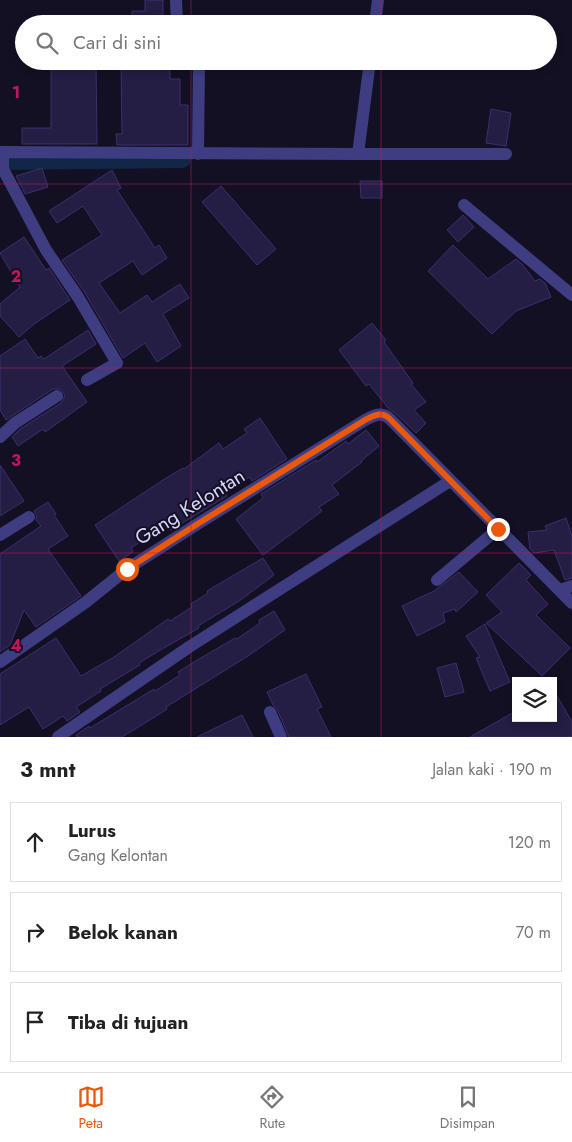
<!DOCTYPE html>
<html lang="id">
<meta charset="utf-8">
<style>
body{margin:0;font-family:Jost,sans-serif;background:#f2f2f2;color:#222}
.controls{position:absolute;right:15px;bottom:15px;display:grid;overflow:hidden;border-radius:0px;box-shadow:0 2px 8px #0003}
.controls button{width:45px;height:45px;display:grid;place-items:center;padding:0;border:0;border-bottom:1px solid #e0e0e0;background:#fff;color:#222;font:25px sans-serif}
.stop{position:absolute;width:15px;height:15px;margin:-11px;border:4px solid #ea580c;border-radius:50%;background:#fff}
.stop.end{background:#ea580c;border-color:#fff;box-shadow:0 1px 5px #0008}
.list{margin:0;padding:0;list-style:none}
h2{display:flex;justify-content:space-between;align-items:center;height:65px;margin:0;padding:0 20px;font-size:21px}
h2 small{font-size:16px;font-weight:400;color:#767676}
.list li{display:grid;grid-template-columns:32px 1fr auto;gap:15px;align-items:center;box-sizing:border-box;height:80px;margin:0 10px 10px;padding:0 10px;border:1px solid #e0e0e0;border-radius:0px}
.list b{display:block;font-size:19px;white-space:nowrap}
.list p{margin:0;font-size:16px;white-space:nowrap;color:#767676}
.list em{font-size:16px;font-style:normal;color:#767676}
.icon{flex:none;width:28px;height:28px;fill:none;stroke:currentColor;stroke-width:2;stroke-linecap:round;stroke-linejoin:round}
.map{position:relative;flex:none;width:572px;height:737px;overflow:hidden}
.search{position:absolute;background:#fff;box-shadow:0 2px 8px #0003;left:15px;right:15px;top:15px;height:55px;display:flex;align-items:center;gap:12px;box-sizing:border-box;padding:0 18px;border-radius:28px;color:#767676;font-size:19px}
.sheet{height:335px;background:#fff}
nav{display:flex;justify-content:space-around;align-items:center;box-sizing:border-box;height:70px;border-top:1px solid #e0e0e0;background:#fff;font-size:14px;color:#767676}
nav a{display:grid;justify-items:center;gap:2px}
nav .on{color:#ea580c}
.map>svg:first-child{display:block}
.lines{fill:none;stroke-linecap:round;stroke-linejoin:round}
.canal{stroke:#102747;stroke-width:18}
.building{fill:#241d44;stroke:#3b306f}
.minor{stroke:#3e3d81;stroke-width:12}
.route{stroke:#ea580c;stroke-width:6}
.grid{fill:none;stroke:#c2185b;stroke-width:1;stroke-opacity:0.55}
.labels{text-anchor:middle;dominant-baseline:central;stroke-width:4;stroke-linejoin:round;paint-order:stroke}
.street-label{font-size:20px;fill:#d8d5fd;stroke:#131024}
.grid-label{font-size:16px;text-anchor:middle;font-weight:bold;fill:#c2185b;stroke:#131024;stroke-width:4;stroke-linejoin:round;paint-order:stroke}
</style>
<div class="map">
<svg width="572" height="737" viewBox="0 0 572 737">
<rect width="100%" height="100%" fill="#131024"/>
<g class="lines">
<path class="canal" d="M0,161L182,159"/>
</g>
<path class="building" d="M145,0H163V24H132V11H145Z
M75,61H96L97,144H22V128H51V63H75Z
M121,61H170V79H180V105H188V145H117L116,134H122Z
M491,109L511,113L506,146L486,143Z
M42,168L48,187L25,194L16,176Z
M112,170L121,188L117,190L155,248L159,245L167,258L142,275L133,261L99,283L120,313L147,295L152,302L180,284L189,298L163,314L181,346L157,362L145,343L123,358L85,293L62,260L102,235L83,206L57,223L49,211Z
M360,181H382V198H361Z
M221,186L276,249L257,265L202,202Z
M463,215L474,227L458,242L447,230Z
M24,237L46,270L49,268L70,300L34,324L19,337L0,316V304L20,287L0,253Z
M453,245L488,279L516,259L522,264L535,281L540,279L545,283L551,297L516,311L492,334L428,271Z
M372,323L386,340L384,342L413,383L411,384L426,402L414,410L426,423L416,433L395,413L388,408L369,384L366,386L339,350Z
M88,330L96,344L62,366L87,402L45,432L43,429L18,446L12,437L20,429L61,403L65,395L60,389H53L6,420L0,410V356L25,339L38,358L41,356L44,359Z
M260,418L287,459L252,481L250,477L225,493L227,496L171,530L167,524L131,548L133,552L119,561L95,525L166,478L183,468L184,469L219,443L223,449L247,433L244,429Z
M366,430L379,446L361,461L362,462L332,485L339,494L319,507L322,511L263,555L236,519L263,498L261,494L316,460L317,462L346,441L348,444Z
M0,465L24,501L0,516Z
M48,502L56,514L54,515L68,536L48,549L81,596L36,627L24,610L10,645L0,652V554L41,526L36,520L37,516L34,511Z
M566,518L572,536V578L565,580L554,550L534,553L530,549L528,532L547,530L545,526Z
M263,558L274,575L239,601L198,626L199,628L162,649L139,663L140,665L100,689L101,691L76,707L80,712L67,721L63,716L43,729L29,707L0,725V674L56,638L81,676L114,657L168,619L170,621L192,607L191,604L208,593L207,591Z
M519,563L531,575L526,580L548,604L536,615L570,648L542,676L486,623L502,612L486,595Z
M459,572L478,592L456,612L455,609L443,613L445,622L417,636L402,606L434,591Z
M274,611L285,630L248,656L166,707L167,709L153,718L122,737H77L76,735L89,726L90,728L154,689L155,691L180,675L178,672L194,662L235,638L237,639L260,623L259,620Z
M485,624L510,682L490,691L476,658L480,657L466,636Z
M456,663L464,692L445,697L437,668Z
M306,674L322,707L317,709L331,737H289L277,709L273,705L267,692Z
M553,689L572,722V737H470L516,711V718H553Z
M242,715L253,737H197Z"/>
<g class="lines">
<path class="minor" d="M176,0L177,24
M375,24L378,0
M0,152L358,154L370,61
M3,152V169L46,250L78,297L117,363L87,380
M198,154L199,61
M358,154H506
M464,205L572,295
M0,437L15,423L57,396
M0,535L29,517
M437,580L498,529
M560,590L572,586
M0,662L86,602L127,569L199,523L365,420C375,415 382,411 390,419L572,603
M270,712L281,737
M58,737L189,647L450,481"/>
</g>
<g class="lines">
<path class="route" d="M127,569L199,523L365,420C375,415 382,411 390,419L498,529"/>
</g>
<path class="grid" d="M191,0V24M381,0V24M191,61V737M381,61V737M0,184H572M0,368H572M0,553H572"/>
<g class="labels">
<g class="street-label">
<text transform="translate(190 507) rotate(-32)">Gang Kelontan</text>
</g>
</g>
<g class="grid-label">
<text x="16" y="98">1</text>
<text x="16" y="282">2</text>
<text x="16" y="466">3</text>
<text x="16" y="651">4</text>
</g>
</svg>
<div class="controls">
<button><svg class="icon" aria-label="layers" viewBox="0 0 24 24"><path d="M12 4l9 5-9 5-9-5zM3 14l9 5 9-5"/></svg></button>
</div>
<div class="stop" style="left:127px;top:569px"></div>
<div class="stop end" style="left:498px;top:529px"></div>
<div class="search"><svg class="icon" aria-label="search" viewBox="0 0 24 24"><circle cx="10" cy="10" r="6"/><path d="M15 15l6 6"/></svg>Cari di sini</div>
</div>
<section class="sheet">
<h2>3 mnt<small>Jalan kaki · 190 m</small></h2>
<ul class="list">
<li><svg class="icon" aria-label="ahead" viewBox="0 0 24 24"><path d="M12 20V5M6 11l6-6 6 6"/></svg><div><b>Lurus</b><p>Gang Kelontan</p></div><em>120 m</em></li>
<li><svg class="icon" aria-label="right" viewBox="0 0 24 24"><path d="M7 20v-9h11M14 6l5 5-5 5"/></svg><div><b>Belok kanan</b></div><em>70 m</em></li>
<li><svg class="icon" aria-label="arrive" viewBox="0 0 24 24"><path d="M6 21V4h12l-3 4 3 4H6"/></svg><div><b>Tiba di tujuan</b></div></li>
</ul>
</section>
<nav>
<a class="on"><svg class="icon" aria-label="map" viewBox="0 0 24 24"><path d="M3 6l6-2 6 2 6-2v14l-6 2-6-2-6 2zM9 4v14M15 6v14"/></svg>Peta</a>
<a><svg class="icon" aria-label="directions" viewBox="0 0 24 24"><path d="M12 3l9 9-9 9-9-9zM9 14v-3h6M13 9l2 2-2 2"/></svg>Rute</a>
<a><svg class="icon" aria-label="saved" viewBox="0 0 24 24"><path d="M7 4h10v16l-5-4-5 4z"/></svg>Disimpan</a>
</nav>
